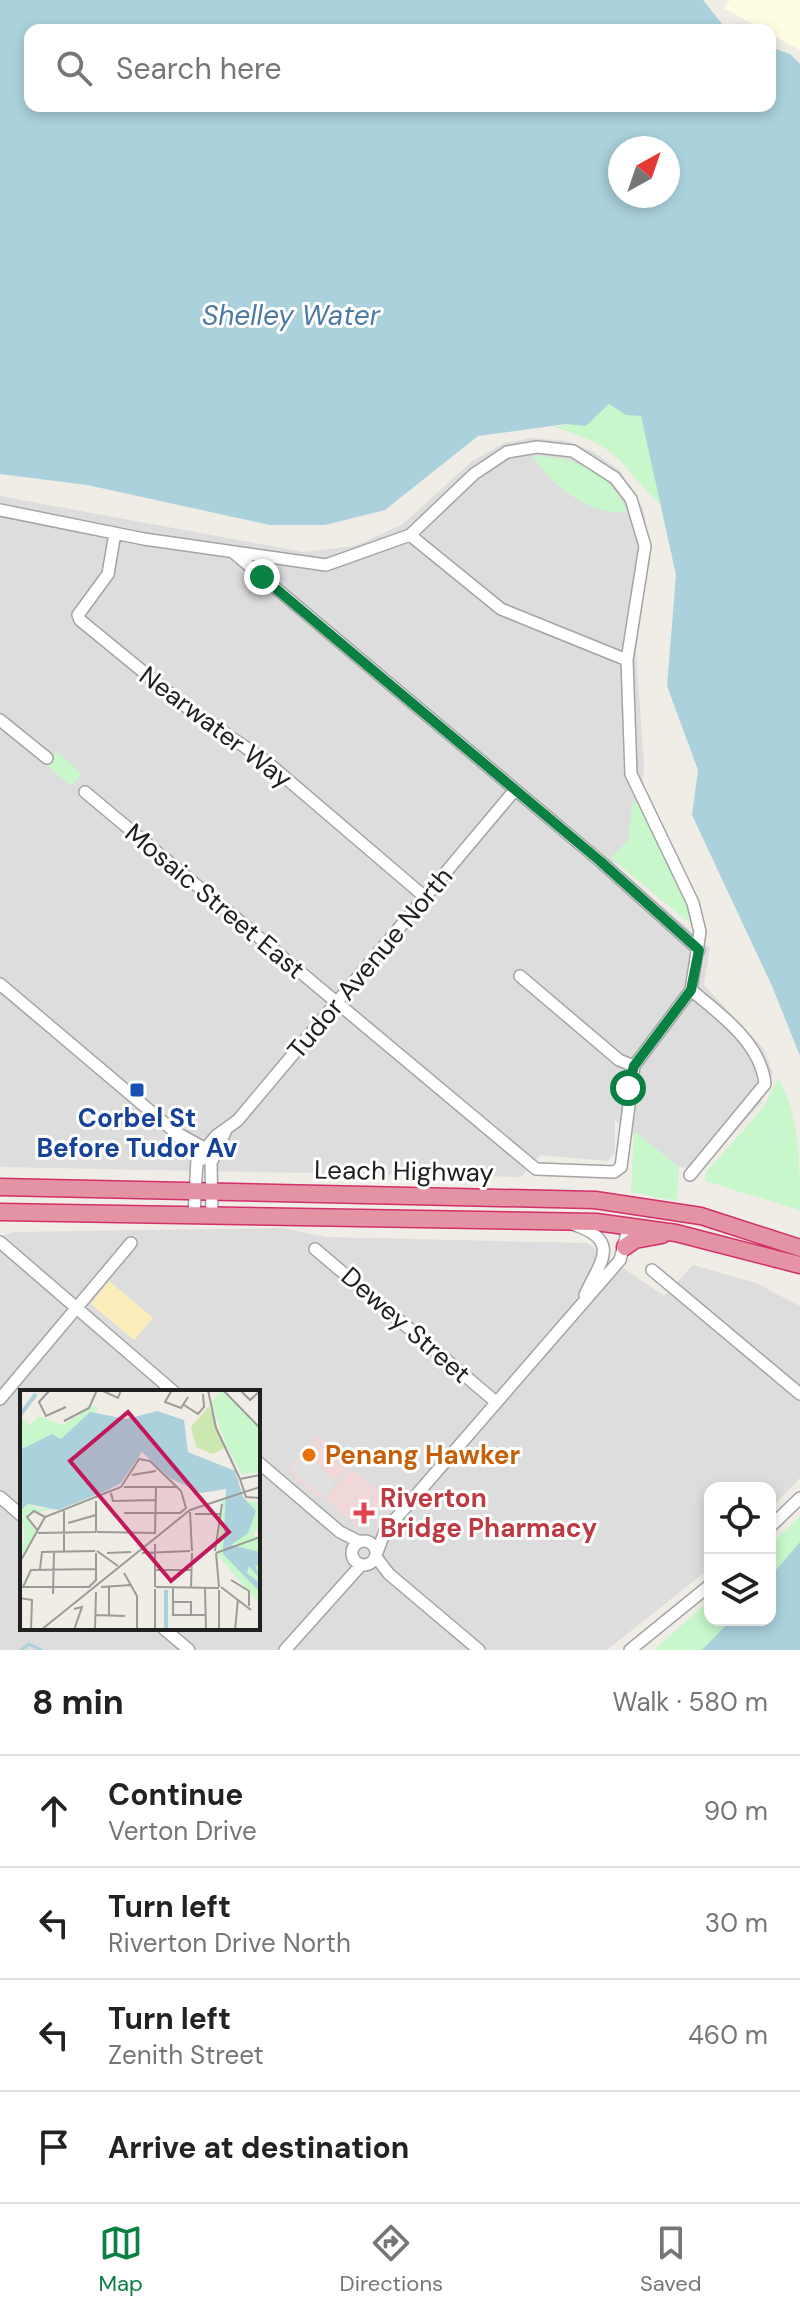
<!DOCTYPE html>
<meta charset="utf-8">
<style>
body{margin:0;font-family:"DM Sans",sans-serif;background:#f6f6f6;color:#222}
.controls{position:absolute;right:24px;bottom:24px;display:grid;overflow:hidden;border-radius:16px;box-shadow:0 4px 12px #0003}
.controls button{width:72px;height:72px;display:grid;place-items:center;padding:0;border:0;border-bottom:2px solid #e0e0e0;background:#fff;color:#222;font:40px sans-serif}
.compass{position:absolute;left:608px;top:136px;width:72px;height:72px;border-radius:50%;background:#fff;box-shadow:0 4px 12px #0003;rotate:40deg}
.stop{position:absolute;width:24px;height:24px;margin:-18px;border:6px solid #0b8043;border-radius:50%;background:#fff}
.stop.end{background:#0b8043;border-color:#fff;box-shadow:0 2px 8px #0008}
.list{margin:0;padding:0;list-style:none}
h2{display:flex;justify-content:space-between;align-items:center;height:104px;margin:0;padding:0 32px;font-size:34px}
h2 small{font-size:26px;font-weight:400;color:#767676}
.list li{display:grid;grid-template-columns:52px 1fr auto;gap:24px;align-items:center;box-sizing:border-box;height:112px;padding:0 32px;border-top:2px solid #e0e0e0}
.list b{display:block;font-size:30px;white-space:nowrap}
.list p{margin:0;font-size:26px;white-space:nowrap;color:#767676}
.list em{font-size:26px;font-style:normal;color:#767676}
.icon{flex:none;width:44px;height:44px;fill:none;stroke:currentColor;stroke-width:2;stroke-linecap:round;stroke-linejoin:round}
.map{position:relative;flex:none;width:800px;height:1650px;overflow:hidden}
.search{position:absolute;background:#fff;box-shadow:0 4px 12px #0003;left:24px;right:24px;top:24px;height:88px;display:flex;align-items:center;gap:20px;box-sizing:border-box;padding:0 28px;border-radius:16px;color:#767676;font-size:30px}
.sheet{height:552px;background:#fff}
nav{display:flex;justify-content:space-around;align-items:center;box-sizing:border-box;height:112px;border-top:2px solid #e0e0e0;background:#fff;font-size:22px;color:#767676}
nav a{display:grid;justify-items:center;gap:4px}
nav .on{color:#0b8043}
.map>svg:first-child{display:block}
.residential{fill:#dedddd;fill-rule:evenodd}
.commercial{fill:#f0d8d8}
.education{fill:#fefde3}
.sand{fill:#fceeba}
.park{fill:#c7f7cb}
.parking{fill:#e0e0e0}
.water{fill:#aad1dc;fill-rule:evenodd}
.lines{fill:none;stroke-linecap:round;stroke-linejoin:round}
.stream{stroke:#aad1dc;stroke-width:3}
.minor-casing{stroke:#a4a4a4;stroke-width:14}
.highway-casing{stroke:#d32f69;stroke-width:19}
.minor{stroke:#fff;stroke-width:11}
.highway{stroke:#e393a3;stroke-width:16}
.route{stroke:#0b8043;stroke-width:10}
.transit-dot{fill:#1a4fb4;stroke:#fff;stroke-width:3}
.food-dot{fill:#e8710a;stroke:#fff;stroke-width:3}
.health-dot{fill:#e0444e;stroke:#fff;stroke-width:3}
.labels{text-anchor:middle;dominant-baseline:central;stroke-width:6;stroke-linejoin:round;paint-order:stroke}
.street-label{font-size:26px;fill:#202020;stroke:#fff}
.transit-label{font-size:26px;font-weight:bold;fill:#164399;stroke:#fff}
.food-label{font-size:26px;font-weight:bold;fill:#c56008;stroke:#fff;text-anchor:start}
.health-label{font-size:26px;font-weight:bold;fill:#be3a42;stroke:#fff;text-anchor:start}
.water-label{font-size:28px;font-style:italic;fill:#4d7aa4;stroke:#fff}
.inset-river{fill:none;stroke:#aad1dc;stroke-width:4}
.inset-road{fill:none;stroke:#9d9b97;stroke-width:2}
.view{fill:#c2185b;fill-opacity:0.15;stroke:#c2185b;stroke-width:4}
.inset-edge{fill:none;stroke:#202020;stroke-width:4}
</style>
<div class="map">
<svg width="800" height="1650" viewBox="0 0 800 1650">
<rect width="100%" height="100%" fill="#f0ede7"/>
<path class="residential" d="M531,438L567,441L594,452L619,470L643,508L650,546L636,653L644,764L640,818L629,846L614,864L710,948L704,985L764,1049L773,1073L761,1103L701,1169L679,1167L615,1121V1153L607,1161L540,1155L521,1177L0,1167V496L304,552L355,546L403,524L471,462L504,443Z
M282,1228L326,1237L587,1243L664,1296L693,1265L756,1283L800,1306V1478L770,1509V1488H710V1568L607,1650H0V1237L13,1232ZM22,1392H258V1628H22Z"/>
<path class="commercial" d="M319,1435L350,1464L321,1499L288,1471Z
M351,1468L388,1500L367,1525L357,1526L325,1499Z"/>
<path class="education" d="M730,0H800V50L770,34V30H763L724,8Z"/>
<path class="sand" d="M109,1281L153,1318L134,1340L91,1304Z"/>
<path class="park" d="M609,404L626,415L641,416L645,423L660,504C641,489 634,473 617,458C600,441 577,435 555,427L595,418Z
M533,456C576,457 609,471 627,511C593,518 550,485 533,456Z
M57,752L82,774L71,786L46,765Z
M637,802L688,902L692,925L611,858L629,839L632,803Z
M778,1079C800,1113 800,1169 800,1210L705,1181L707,1171L763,1108Z
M634,1131L679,1167L677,1201L631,1192Z
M800,1516V1650H654L710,1600V1620H770V1545Z"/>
<path class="parking" d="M305,1454L336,1480L323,1496L291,1470Z"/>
<path class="water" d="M0,0H703L727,30H30V106H770V47L790,54L800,64V1056L772,986L692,815L698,770L667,686L676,575L641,416L626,415L609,404L586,426L566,424L478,436L385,510L325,525H270L87,485L0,474ZM620,148H668V196H620Z
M800,1542V1650H702L731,1620H770V1577Z"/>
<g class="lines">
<path class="stream" d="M21,1650L29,1644L41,1650"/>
<defs>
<path id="minor" d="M0,510L144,539L326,565L410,535L474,474L507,452L537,447L573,451L615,478L631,499L645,546L627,660L631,774L693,903L700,932L691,990L634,1066L621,1167L614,1172L536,1169L85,792
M115,533L108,574L78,615L80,620L185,706L267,762L425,897
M410,535L501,609L627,660
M234,553L600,861L699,950
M0,720L47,758
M520,976L619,1060L634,1066
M0,984L175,1132L215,1154
M175,1133L201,1160
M690,1175L765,1084C761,1043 720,1014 691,990
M194,1216L197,1159L216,1136L238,1120L514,791
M212,1216L211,1163L225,1132
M575,1225C621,1241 601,1261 585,1295
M0,1242L174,1392
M315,1249L496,1402
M652,1270L800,1394
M0,1399L131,1243
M258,1462L340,1532L360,1542
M0,1497L22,1516
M770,1527L800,1498
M352 1553a12 12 0 1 1 24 0a12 12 0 1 1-24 0Z
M376,1555L385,1531L620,1260L627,1233L622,1224
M376,1557L389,1574L479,1650
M163,1628L189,1650
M285,1650L361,1565
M630,1650L710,1585"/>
<path id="highway" d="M0,1187L595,1200L701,1216L800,1248
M0,1212L596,1222L676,1233L800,1265
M625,1247L635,1240L662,1235"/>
</defs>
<use href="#minor" class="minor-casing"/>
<use href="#highway" class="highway-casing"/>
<use href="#minor" class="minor"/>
<use href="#highway" class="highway"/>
</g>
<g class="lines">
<path class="route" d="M262,577L600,861L699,950L691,990L634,1066L628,1088"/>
</g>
<rect class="transit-dot" x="129" y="1082" width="16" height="16" rx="4"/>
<circle class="food-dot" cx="309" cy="1455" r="8"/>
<path class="health-dot" d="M360 1501h8v8h8v8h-8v8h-8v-8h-8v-8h8z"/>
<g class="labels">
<g class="street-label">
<text transform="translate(216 727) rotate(37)">Nearwater Way</text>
<text transform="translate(215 901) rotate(40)">Mosaic Street East</text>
<text transform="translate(370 963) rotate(-50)">Tudor Avenue North</text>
<text transform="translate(404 1171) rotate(1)">Leach Highway</text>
<text transform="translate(406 1325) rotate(41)">Dewey Street</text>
</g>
<g class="transit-label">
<text x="137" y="1118">Corbel St<tspan x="137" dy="30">Before Tudor Av</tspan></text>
</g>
<g class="food-label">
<text x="325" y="1455">Penang Hawker</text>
</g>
<g class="health-label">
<text x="380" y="1498">Riverton<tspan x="380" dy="30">Bridge Pharmacy</tspan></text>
</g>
<g class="water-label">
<text x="291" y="315">Shelley Water</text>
</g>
</g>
<g transform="translate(20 1390)">
<rect width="240" height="240" fill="#f0ede7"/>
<path d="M189,16L204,58L193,64L176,57L171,37Z" fill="#cce8b0"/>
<path d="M202,1L240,39V83L222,84L207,57L191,12ZM73,16L79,17L76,22L40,49L36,45L0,60V28L10,35L19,26L43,35ZM202,110L240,112L239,139L233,144L240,151V214L198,166ZM8,114L19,119L50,115L5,125L16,141L0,170L5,146L0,121Z" fill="#c7f7cb"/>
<path d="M137,21L164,30L168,62L215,81L223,107L236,121L228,143L211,155L240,162V176L235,175L240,189L229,176L227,183L240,193V202L203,164L206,99L181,103L150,88L122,62L101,93L86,101L38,120L8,114L0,121V60L32,44L41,49L70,22L107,29Z" fill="#aad1dc"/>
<path class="inset-river" d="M0,25L16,4M146,238V200"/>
<path class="inset-road" d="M30,0L19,12L26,26L46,17M81,0L98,8L101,0M152,0L145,12L161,18L168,7M188,0L196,38L220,89M203,0L240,38M221,1L230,10L240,1M164,15L178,24L184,17L183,4M44,31L69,18L77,0M112,85L136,81M240,85L220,89L226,107L240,108M104,97H158M91,103L93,111L136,110M76,111V142M170,122L172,161M104,123H160L166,118L161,101M175,124H200M48,133L76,125M18,141L7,127L14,121L25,127M77,142L136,143M18,143L76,142M135,144L136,97M77,161L98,176M195,161L202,114M44,162V121M87,163L111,162M122,163L170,161M196,163L240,147M196,163L199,197M0,172L25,127L101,97L119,69L130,71L161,101M20,179L22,162L75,161M135,180H171M104,183L117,206V240M211,190L229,201V216M0,197H69L76,190V163M3,197L11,180L76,179M81,197L112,195M135,197V154M136,197L199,198M201,197L231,220M153,198V225H186M171,198L172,163M185,198L186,240M135,199V240M199,200V240M33,204L34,162M0,208L12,210L11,240M153,212H171V225M76,225L105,226M89,226V197M21,240L170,120L240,97M54,240L62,217L54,219M75,240L76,202M215,240L218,209"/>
<path class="view" d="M108,22L209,142L151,191L50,71Z"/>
<rect width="240" height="240" class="inset-edge"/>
</g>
</svg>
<div class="controls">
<button><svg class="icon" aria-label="locate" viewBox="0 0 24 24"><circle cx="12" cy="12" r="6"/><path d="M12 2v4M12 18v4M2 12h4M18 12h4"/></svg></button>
<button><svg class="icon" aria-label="layers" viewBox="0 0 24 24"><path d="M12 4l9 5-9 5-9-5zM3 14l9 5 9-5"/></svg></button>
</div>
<svg class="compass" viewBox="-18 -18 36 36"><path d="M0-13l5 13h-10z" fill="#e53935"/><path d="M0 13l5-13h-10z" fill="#767676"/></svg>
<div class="stop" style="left:628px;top:1088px"></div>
<div class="stop end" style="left:262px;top:577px"></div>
<div class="search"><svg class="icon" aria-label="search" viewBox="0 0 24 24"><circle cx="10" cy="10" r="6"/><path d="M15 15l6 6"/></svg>Search here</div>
</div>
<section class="sheet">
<h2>8 min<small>Walk · 580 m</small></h2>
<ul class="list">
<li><svg class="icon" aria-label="ahead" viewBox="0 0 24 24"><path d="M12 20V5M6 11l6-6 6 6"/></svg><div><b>Continue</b><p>Verton Drive</p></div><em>90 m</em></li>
<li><svg class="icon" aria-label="left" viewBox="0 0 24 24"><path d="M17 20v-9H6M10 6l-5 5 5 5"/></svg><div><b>Turn left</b><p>Riverton Drive North</p></div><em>30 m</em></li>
<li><svg class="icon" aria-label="left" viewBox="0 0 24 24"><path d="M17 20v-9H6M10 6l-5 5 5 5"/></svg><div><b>Turn left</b><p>Zenith Street</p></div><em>460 m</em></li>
<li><svg class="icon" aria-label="arrive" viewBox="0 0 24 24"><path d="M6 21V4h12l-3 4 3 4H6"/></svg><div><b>Arrive at destination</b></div></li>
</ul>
</section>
<nav>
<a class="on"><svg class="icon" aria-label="map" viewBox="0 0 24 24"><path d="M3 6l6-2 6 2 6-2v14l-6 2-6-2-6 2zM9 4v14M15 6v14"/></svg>Map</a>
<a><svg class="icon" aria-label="directions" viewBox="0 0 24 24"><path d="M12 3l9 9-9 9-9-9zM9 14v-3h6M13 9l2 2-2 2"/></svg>Directions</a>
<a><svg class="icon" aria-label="saved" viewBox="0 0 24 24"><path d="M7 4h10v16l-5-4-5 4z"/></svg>Saved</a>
</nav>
